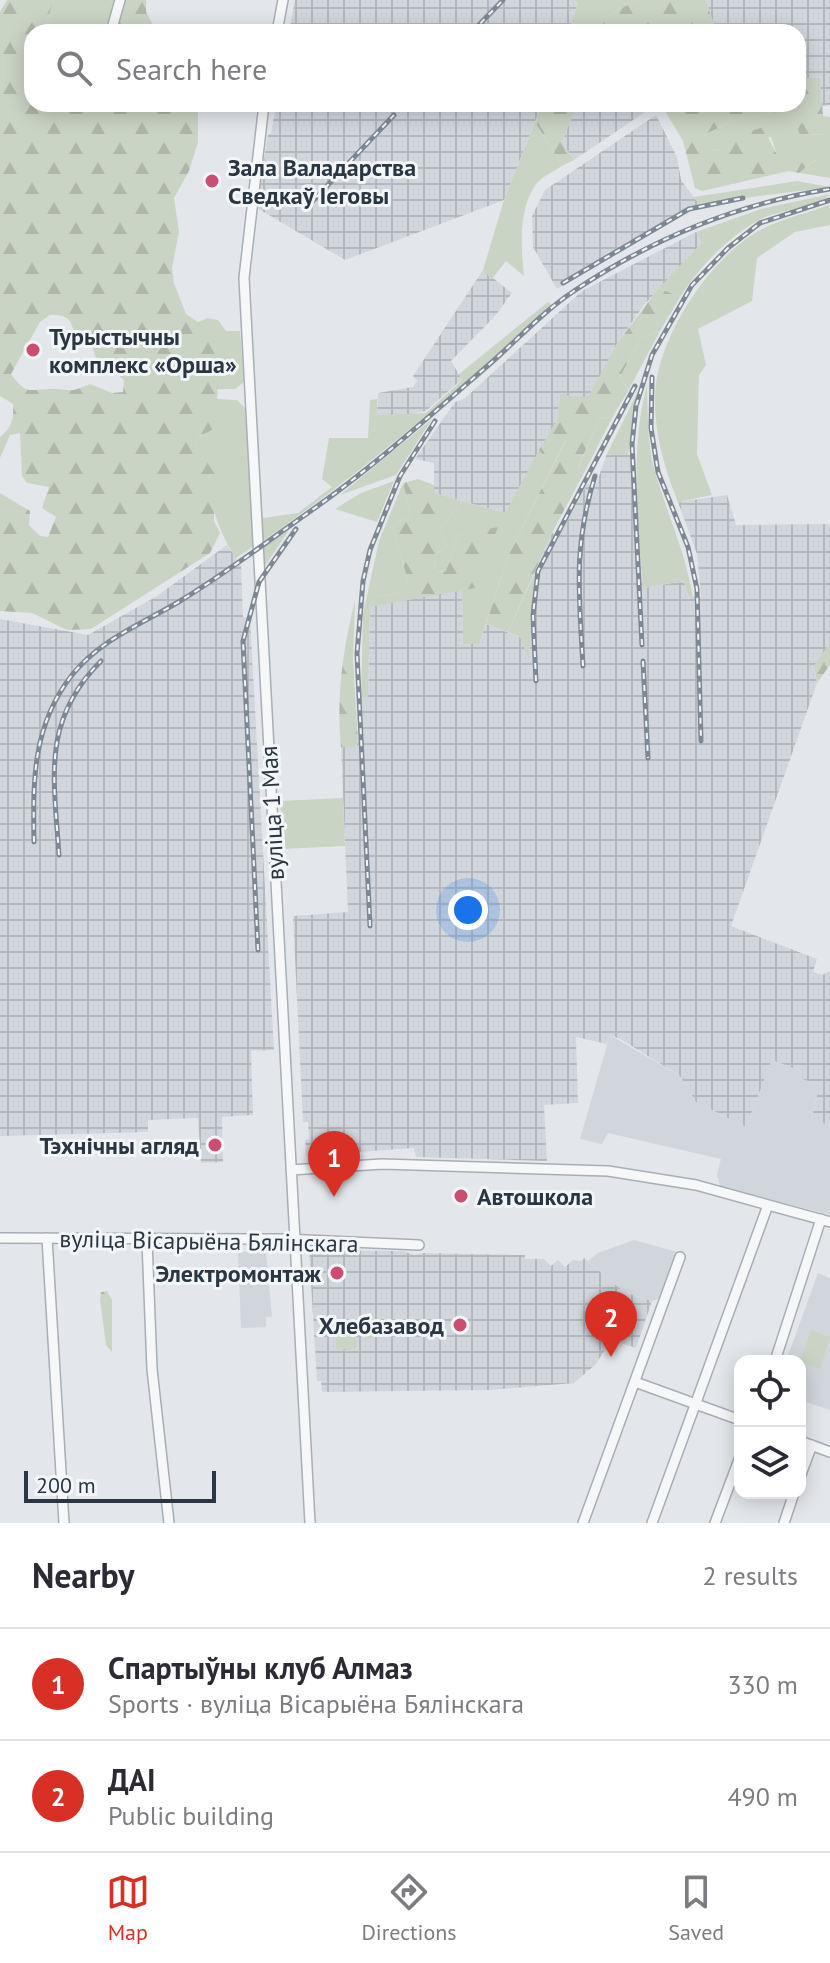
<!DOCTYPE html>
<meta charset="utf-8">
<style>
body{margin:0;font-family:"PT Sans",sans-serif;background:#f2f2f3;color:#2b2b33}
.controls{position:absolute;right:24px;bottom:24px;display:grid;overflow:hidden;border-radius:16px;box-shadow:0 4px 20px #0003}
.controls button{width:72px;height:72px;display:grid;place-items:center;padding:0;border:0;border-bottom:2px solid #e1e1e2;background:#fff;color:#2b2b33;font:40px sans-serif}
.scale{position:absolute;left:24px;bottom:20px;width:192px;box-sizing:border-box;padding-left:8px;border:4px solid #2b3643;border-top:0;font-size:22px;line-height:28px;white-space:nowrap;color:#2b3643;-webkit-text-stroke:6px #f3f6f8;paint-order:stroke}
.you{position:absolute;left:468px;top:910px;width:28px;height:28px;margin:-20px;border:6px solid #fff;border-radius:50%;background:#1a73e8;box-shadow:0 0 0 12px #1a73e833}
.badge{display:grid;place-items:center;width:52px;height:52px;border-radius:50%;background:#d93025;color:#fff;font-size:26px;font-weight:700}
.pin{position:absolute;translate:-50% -66px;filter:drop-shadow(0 2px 4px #0008)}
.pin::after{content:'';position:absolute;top:42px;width:28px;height:24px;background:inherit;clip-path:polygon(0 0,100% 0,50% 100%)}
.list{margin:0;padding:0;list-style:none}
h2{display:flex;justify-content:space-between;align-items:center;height:104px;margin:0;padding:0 32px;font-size:34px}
h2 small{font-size:26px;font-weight:400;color:#7c7c81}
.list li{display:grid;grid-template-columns:52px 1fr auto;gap:24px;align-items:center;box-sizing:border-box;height:112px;padding:0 32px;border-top:2px solid #e1e1e2}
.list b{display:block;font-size:30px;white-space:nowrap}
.list p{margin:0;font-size:26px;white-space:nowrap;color:#7c7c81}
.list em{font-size:26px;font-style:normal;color:#7c7c81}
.icon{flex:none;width:44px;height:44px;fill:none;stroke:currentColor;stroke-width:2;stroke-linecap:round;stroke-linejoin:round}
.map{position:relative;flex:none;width:830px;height:1523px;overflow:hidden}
.search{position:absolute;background:#fff;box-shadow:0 4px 20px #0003;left:24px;right:24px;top:24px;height:88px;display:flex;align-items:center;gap:20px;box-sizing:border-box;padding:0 28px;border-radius:24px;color:#7c7c81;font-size:30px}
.sheet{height:328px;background:#fff}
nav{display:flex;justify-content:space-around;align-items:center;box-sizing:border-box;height:112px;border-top:2px solid #e1e1e2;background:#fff;font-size:22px;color:#7c7c81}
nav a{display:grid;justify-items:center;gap:4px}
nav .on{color:#d93025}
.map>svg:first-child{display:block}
.built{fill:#d1d6dd}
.industrial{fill:url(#industrial-grid)}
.grass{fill:#cad4c4}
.forest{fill:url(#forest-firs);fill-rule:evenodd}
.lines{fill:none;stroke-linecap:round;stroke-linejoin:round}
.minor-casing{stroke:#a8aeb5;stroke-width:12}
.minor{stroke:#f6f7f9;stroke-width:9}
.rail-casing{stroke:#7d8894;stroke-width:5}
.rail{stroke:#f3f6f8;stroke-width:2;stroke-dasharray:6;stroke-linecap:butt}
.poi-dot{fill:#cb4d6f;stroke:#f3f6f8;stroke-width:3}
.labels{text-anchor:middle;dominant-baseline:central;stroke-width:6;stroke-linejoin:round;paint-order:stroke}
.poi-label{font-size:24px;font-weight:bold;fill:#2b3643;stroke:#f3f6f8;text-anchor:start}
.street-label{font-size:24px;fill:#2b3643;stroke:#f3f6f8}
</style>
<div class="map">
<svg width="830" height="1523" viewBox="0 0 830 1523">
<defs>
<pattern id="industrial-grid" width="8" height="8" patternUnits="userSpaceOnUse" patternTransform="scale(2)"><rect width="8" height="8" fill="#d1d6dd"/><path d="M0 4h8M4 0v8" fill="none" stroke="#b4b8bf"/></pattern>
<pattern id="forest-firs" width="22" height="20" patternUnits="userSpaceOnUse" patternTransform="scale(2)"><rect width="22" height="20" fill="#cad4c4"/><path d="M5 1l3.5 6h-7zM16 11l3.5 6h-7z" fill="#aeb7aa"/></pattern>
</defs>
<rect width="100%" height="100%" fill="#e3e7eb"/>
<path class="built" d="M610,1035L680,1076L696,1102L746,1127L772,1060L801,1071L799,1078L820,1085L811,1119L830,1125V1215L720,1186L717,1174L721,1159L608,1133L602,1144L580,1139Z
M634,1240L677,1252L660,1298L652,1301L624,1292L588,1261L598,1253Z
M266,1251L272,1317H266V1327L241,1328L238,1252Z
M818,1273L830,1278V1410L800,1400V1361H786Z"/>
<path class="industrial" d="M295,0H574L578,3L568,32H289Z
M706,0H830V105L821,106L819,78H798V32H716Z
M276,104H542L504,200L345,260L257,208L268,134H271Z
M577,104H657L574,160L562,142Z
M656,115L677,157L681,180L699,204L557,289L533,247L532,216L545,190Z
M696,232L702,243L644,305L618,342L594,391L588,398L560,396L557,420L505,513L434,493V463L415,459L455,402L464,399L582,291Z
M483,270L512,293L495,316L451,361L462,379L426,411L399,416L377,415L378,393L413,387L417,381L413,376Z
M607,454L635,455L643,588L684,581L688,596H701L697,554L678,502L727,495L736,525L830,524V643L814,667L817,683L731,926L817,959L813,972L822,975L830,971V1125L811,1120L820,1085L799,1078L801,1071L772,1060L746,1127L696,1102L680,1076L622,1040L610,1035L607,1044L576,1037L578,1103L544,1105L547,1161L416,1157L414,1148L306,1156L305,1140L309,1139L308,1122H303L293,916L348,912L341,747H355L363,735L361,697L368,696L370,607L462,588L463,644L479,643L486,624L520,637L529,656L534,575L552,533L560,534L587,484L595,487Z
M227,545L241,565L243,617L250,618L274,1050L251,1051L253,1115L222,1117L223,1162L201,1163L198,1118L148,1120V1132L0,1136V619L88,635L157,596Z
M309,1250L402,1251L415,1255L424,1253L525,1255V1259H544L551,1266L558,1260L565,1267L573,1260L582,1261L584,1258L624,1292L652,1301L636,1348L611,1340L596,1364L574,1383L490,1390L322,1392L321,1381H317Z"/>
<path class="grass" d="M54,0H123L117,32H43Z
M574,0H637L603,18L595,32H568L578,3Z
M798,78H802L810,117L800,135L830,134V178L799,173L818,158L777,155L771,137L724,150L709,149L703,136L735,120L788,110L791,104H798Z
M535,122L562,166C554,171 542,177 536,184C518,210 521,247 524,276L506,261L492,279L483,270L504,200Z
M797,181L830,187L699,204L694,197Z
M830,194C816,209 781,209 761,219C729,236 699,267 680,297L659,288L702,243L696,232L761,209Z
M830,205V225L795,232L757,258L752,301L698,329L706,365L699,375L697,454L712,495L678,502C664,467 654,433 655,395C657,336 713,252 766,227C786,218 809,212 830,205Z
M548,302L554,306C460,388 366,470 263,541V518L298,513L332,487L322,479L329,438H368L370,400L377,399V415L426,413L462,380L459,374Z
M218,320L226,331H240L244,382L235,389H216Z
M660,331L628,391L620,377L641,338Z
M647,385C648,414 647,444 655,472C668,516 685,551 693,597L688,596L684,581L643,588C639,520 629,452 647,385Z
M637,393L628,455L607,454Z
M216,399L237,400L245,408L254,546L236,558C213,525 208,485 196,446L199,437L217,427Z
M612,418L585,471L578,469L599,419Z
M432,419L396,475L340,495Z
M560,438L566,439L510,551L479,644H463L462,588L497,528L458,534L446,571L435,572L434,557L446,545L441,528L462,501L505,513L539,450L544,457Z
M394,481L377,522L335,509L361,493Z
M403,483L411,516L392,526L408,581L397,594L375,597L370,607L368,697H361L363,614L379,541Z
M289,530L263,569V548Z
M534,575L529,659L520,637L508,632Z
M343,798L345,846L283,849L280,801Z
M335,1327H355L357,1349L336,1350Z
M811,1330L830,1337L820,1369L800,1362Z"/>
<path class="forest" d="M7,0H54L43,32H32V104H198V142L189,171L174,198L179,232L172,268L174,283L186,314L198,322L208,318L218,320L217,427L199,437L196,446L215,474L214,521L220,533L210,553L91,629L67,630L32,613L0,611V493L30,511L29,525L40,536L48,537L56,517L42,508L49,487L27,483L22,476L20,433L10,435L0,458V437C12,428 14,418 13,404L0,396V12ZM50,315C63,315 70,316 73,329L90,339L95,356L124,380L123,392L112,393L90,384C66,394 75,389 51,389C29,389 27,396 11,374L40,322Z
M123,0H146V12L157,32H116Z
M637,0H706L716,32H595L603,18Z
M802,78H820L823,116L830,117V134L800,135L797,127L810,117Z
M542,104H577L562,142L574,160L562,166L535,122Z
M674,104H791L788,110L735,120L704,135L709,149L724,150L733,137L763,127L777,155L819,157L799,173L789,171L702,191L695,188L683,141L665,111Z
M659,288L680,297L660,331L641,338L620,377L628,391L612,418L599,419L578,468L585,471L552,533L508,632L486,624L510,551L566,440L559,439L545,458L539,450L557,420L560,395L588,397L618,342Z
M418,479L434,485L435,493L462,501L441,528L446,545L434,557L435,572L446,571L458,534L498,527L475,588L370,607L375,597L397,594L408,581L392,526L411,516L403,483Z
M355,600L353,658L358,742L355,747H341C336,696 343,649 355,600Z
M830,643V665L817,683L814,666Z
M107,1291L112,1300V1352L106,1345L100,1299L101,1292Z
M385,1320L394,1326L392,1332L367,1339L368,1330L377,1321Z"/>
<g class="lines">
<defs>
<path id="minor" d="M111,32L120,0
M277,32L283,0
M264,104L244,278L310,1523
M291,1170L382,1164L608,1171L696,1185L830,1222
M0,1238L284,1239L419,1245
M47,1238L64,1523
M147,1240L152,1369L169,1523
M775,1361L821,1219
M635,1382L740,1420
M800,1441L830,1452
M800,1477L812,1445
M583,1523L680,1257
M652,1523L768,1205
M715,1523L740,1457
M784,1523L794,1493"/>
</defs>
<use href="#minor" class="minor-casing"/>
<use href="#minor" class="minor"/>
<defs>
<path id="rail" d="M472,32L503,0
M308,206L394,115
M563,283L689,209L743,198
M652,377L651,428L658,472L688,547L697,589L701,741
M642,645L632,444L636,406L652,355L692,285L728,248L760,223L830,200
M643,661L648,758
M583,666C579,594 573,547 595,476
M536,681L533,615L538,571L635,386
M34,842C33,781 32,726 72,675C101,639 142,624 180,601C223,575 264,544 305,515C371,469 431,415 492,362C518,339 545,310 574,291C653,238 736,204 830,189
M59,855C54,778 41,721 101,661
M370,926L357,654L363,581L370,550L400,476L435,421
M258,950L243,641L259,582L296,529"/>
</defs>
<use href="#rail" class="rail-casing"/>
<use href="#rail" class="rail"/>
</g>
<g class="poi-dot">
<circle cx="212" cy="181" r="8"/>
<circle cx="33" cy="350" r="8"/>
<circle cx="215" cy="1145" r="8"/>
<circle cx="461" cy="1196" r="8"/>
<circle cx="337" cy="1273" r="8"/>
<circle cx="460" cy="1325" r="8"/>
</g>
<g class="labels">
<g class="poi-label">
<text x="228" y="167">Зала Валадарства<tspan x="228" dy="28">Сведкаў Іеговы</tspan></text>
<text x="49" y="336">Турыстычны<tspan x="49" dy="28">комплекс «Орша»</tspan></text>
<text x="199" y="1145" text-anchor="end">Тэхнічны агляд</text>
<text x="477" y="1196">Автошкола</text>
<text x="321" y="1273" text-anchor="end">Электромонтаж</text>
<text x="444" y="1325" text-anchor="end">Хлебазавод</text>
</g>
<g class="street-label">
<text transform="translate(272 813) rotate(-93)">вуліца 1 Мая</text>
<text transform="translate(209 1241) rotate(1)">вуліца Вісарыёна Бялінскага</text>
</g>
</g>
</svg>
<div class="controls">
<button><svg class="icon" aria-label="locate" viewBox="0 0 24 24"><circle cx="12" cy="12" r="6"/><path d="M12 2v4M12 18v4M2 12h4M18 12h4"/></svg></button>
<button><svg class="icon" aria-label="layers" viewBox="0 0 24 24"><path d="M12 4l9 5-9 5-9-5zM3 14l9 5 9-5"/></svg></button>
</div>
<div class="scale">200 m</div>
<div class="you"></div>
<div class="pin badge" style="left:334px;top:1197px">1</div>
<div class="pin badge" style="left:611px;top:1357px">2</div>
<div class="search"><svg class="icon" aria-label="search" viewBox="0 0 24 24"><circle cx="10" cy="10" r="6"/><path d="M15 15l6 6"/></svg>Search here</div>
</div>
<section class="sheet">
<h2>Nearby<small>2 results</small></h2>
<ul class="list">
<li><span class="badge">1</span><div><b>Спартыўны клуб Алмаз</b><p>Sports · вуліца Вісарыёна Бялінскага</p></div><em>330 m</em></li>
<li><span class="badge">2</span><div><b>ДАІ</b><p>Public building</p></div><em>490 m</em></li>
</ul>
</section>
<nav>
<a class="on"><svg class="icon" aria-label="map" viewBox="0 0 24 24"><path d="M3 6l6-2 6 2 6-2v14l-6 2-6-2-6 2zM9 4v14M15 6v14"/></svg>Map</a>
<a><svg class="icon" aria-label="directions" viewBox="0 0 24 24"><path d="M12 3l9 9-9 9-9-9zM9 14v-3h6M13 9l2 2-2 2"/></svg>Directions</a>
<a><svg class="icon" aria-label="saved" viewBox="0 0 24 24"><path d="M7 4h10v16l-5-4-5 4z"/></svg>Saved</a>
</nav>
